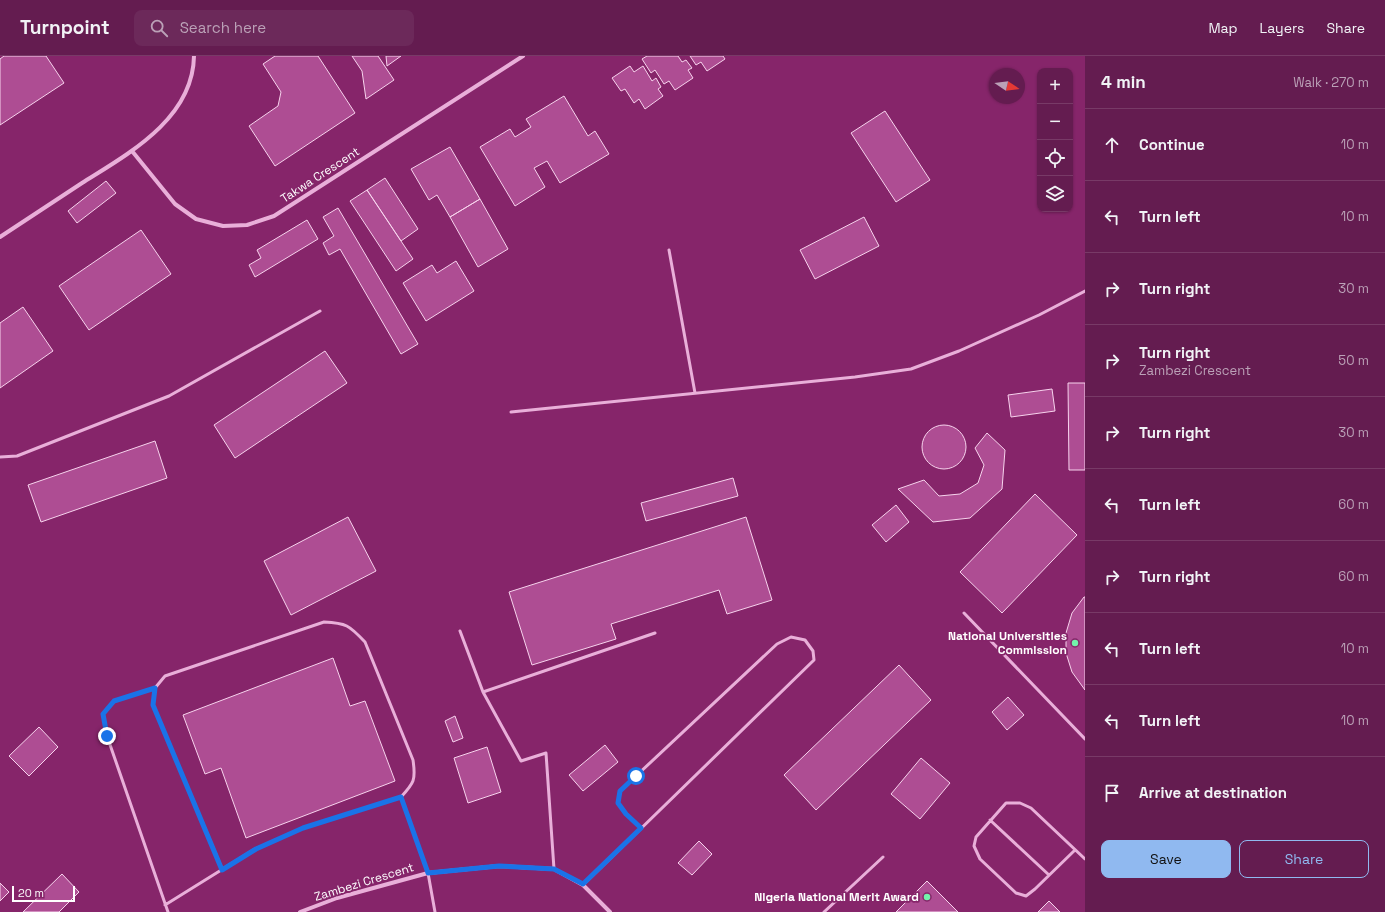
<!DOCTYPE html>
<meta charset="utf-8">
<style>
body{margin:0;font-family:"Space Grotesk",sans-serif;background:#6c295a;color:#f1f3f6}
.controls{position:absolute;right:12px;top:12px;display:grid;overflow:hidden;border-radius:8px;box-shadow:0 1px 3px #0004}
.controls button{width:36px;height:36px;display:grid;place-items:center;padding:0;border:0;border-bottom:1px solid #783a67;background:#641c50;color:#f1f3f6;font:20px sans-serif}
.compass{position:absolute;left:989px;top:12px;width:36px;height:36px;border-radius:50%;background:#641c50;box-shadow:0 1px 3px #0004;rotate:103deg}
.scale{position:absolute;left:12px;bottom:10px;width:63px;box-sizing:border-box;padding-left:4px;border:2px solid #fff;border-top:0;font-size:11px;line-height:14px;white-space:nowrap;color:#fff;-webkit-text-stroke:3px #86256a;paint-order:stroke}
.stop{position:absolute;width:12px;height:12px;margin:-9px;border:3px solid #1a73e8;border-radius:50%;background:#fff}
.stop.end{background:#1a73e8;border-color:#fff;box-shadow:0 1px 4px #0008}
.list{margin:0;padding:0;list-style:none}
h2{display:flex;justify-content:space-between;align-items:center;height:52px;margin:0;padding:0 16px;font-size:17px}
h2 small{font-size:13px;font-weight:400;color:#bba1b7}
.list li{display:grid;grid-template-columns:26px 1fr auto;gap:12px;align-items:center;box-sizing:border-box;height:72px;padding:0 16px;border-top:1px solid #783a67}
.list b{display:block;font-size:15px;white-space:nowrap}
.list p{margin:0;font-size:13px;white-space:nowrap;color:#bba1b7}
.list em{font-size:13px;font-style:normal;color:#bba1b7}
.actions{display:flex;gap:8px;padding:12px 16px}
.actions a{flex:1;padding:9px 0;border:1px solid #90b9f0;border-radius:8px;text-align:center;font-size:14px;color:#90b9f0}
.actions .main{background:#90b9f0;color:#111}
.icon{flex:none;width:22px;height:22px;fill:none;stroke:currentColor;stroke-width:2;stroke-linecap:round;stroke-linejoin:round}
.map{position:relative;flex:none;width:1085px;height:856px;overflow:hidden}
header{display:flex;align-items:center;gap:24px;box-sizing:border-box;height:56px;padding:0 20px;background:#641c50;border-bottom:1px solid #783a67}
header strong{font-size:19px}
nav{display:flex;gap:22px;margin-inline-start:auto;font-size:14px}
.search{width:280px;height:36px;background:#6c295a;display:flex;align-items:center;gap:10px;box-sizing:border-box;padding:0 14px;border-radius:8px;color:#bba1b7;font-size:15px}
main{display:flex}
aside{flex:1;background:#641c50}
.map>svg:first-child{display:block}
.building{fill:#ae4d93;stroke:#f7d3ed}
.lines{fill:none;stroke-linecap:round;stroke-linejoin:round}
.lane{stroke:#e9afd9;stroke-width:3}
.street{stroke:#e9afd9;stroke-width:4}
.route{stroke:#1a73e8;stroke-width:5}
.poi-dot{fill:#73f3ab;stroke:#86256a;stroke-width:1.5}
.labels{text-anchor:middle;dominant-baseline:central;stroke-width:3.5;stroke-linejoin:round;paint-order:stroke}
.street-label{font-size:12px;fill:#fff;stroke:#86256a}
.poi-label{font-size:12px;font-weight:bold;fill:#fff;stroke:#86256a;text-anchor:end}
</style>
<header>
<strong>Turnpoint</strong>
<div class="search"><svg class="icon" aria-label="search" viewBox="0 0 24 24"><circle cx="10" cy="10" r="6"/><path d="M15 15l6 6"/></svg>Search here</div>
<nav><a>Map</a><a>Layers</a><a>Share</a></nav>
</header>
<main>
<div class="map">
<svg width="1085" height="856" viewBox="0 0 1085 856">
<rect width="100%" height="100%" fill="#86256a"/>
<path class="building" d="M4,0H46L64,27L0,69V3Z
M275,0H318L355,57L275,110L249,70L278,50L281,36L263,8Z
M352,0H378L394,24L366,43L362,15Z
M386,0H401L387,10Z
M647,0H678L682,6L686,4L692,12L688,14L693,22L675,34L669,25L664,28L655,14L651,17L642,3Z
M690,0H723L725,3L707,15L701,6L696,9Z
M630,10L634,16L643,10L652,25L656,22L661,31L658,33L663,40L645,53L639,43L634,47L625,33L621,35L612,22Z
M564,40L588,80L595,75L609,98L560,127L547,105L534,112L545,131L515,150L480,91L510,73L515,81L531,71L526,63Z
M885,55L930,124L896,146L851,77Z
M450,91L480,143L450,161L437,139L429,144L411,113Z
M385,122L418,173L401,185L367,134Z
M106,125L116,137L77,167L68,155Z
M367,134L413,203L396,215L350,145Z
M480,143L508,193L478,211L450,161Z
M338,152L418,288L401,298L340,193L329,199L323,187L334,180L323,161Z
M864,161L879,190L815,223L800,194Z
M307,164L318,183L255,221L249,209L261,202L257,194Z
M141,174L171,218L89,274L59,230Z
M456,205L474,235L426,265L403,227L432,209L437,217Z
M23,251L53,295L0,332V267Z
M325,295L347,327L235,402L214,369Z
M1068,327H1085V414H1069Z
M1052,333L1055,355L1011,361L1008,339Z
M922 391a22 22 0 1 1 44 0a22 22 0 1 1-44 0Z
M987,377L1005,394L1002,433L970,462L933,466L898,433L924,424L939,440L960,438L978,427L984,409L975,392Z
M155,385L167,422L41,466L28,429Z
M733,422L738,440L646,465L641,447Z
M1035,438L1077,479L1002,557L960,516Z
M896,449L909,466L886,486L872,469Z
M348,461L376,515L291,559L264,505Z
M746,461L772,544L727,558L719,534L611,568L616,583L532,609L509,536Z
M1084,541H1085V634L1072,616L1066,597V577L1072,557Z
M333,602L350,650L365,645L395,725L246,782L221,712L205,718L183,659Z
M899,609L931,644L816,754L784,719Z
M1008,641L1024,659L1007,674L992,656Z
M455,660L463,682L453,686L445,665Z
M39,671L58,691L29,720L9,700Z
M605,689L618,706L583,735L569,719Z
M487,691L501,736L468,747L454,702Z
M921,702L950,727L920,763L891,738Z
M699,785L712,798L692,819L678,807Z
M62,818L79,836L59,856H23Z
M927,825L958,856H896Z
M0,827L9,836L0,845Z
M1049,845L1060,856H1038Z"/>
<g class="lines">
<path class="lane" d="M669,194L695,337
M511,356L855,321L911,313L959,295L1039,259L1085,235
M0,401L17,400L169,340L320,255
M964,557L1085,683
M460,575L483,636
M155,632L114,645L103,658L107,680L168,856
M990,764L1049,819
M1075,794L1035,833L1026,840L1016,837L980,803L974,790L976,781L1006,747H1020L1031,752L1085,803
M222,813L153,649L155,632L165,620L324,566C346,567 349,569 365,586L413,704C416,724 414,727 401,741L428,817L435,856
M554,813L546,697L521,705L483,636L655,577
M583,829L814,604L813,595L805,584L791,581L777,588L620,735L618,747L626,758L641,772
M165,849L255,793L303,772L401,741
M824,856L883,801"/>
<path class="street" d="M132,95L175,148L196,163L223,170L247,169L274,160L523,0
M0,181C27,163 55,145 82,127C128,98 193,63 194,0
M300,856L337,842L428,817L499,810L554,813L583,829L610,856"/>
</g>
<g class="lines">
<path class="route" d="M107,680L103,658L114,645L155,632L153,649L222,814L256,793L303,772L401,741L428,817L499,810L554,813L583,828L641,772L626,758L618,747L620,735L636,720"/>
</g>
<g class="poi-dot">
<circle cx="1075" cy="587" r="4"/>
<circle cx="927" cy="841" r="4"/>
</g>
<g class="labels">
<g class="street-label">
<text transform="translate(320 119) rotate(-33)">Takwa Crescent</text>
<text transform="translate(364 826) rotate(-17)">Zambezi Crescent</text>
</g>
<g class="poi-label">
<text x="1067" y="580">National Universities<tspan x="1067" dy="14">Commission</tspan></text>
<text x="919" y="841">Nigeria National Merit Award</text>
</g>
</g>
</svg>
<div class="controls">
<button>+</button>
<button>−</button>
<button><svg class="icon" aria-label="locate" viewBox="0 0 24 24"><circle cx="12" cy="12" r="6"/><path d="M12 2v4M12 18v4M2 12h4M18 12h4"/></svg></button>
<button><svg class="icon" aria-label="layers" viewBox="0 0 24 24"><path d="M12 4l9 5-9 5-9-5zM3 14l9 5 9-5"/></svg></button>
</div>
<svg class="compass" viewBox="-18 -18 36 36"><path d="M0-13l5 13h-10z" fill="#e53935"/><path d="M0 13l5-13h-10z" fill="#bba1b7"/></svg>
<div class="scale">20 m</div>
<div class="stop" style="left:636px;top:720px"></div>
<div class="stop end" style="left:107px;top:680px"></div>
</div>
<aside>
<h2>4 min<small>Walk · 270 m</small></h2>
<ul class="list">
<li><svg class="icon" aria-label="ahead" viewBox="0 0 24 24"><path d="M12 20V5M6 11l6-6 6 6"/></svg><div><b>Continue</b></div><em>10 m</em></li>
<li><svg class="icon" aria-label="left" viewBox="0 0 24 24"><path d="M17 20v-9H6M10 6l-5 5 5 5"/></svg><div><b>Turn left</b></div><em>10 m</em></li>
<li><svg class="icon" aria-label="right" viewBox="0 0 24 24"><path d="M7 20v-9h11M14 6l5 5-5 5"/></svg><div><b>Turn right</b></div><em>30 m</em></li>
<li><svg class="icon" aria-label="right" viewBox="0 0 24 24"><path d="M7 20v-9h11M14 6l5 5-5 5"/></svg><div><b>Turn right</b><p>Zambezi Crescent</p></div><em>50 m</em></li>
<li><svg class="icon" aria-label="right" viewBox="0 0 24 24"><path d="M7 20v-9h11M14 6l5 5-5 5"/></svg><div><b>Turn right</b></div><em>30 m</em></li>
<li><svg class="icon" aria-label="left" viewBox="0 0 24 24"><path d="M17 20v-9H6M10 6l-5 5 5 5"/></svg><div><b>Turn left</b></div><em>60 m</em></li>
<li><svg class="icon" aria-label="right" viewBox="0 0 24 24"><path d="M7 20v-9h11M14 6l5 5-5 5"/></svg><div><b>Turn right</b></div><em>60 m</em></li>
<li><svg class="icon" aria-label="left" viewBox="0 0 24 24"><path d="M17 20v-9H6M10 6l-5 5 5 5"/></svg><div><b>Turn left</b></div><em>10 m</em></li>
<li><svg class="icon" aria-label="left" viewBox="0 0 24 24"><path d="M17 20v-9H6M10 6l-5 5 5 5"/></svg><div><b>Turn left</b></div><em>10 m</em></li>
<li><svg class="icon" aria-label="arrive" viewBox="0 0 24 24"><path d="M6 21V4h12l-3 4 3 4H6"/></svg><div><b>Arrive at destination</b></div></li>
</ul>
<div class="actions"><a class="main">Save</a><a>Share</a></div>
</aside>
</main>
